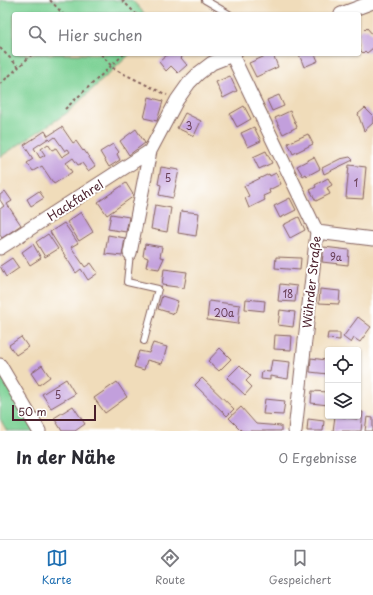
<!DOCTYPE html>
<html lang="de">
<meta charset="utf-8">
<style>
body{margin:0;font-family:"Playpen Sans",sans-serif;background:#f2f2f3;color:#2b2b33}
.controls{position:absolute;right:12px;bottom:12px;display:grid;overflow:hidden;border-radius:4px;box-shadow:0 1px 3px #0004}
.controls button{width:36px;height:36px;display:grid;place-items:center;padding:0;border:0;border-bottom:1px solid #e1e1e2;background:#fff;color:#2b2b33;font:20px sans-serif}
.scale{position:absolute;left:12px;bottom:10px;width:84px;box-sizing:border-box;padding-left:4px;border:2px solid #4a1f2b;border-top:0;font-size:11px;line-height:14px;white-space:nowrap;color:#4a1f2b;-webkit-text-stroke:3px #fff;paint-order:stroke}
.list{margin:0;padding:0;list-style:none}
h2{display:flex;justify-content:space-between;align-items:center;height:52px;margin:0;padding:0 16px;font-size:17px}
h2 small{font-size:13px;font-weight:400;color:#7c7c81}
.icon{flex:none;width:22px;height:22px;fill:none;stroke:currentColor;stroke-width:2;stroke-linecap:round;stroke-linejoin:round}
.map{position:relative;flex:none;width:373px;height:431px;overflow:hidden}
.search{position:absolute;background:#fff;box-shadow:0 1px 3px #0004;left:12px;right:12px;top:12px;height:44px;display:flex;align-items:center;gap:10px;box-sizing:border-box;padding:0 14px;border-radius:4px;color:#7c7c81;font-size:15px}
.sheet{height:108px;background:#fff}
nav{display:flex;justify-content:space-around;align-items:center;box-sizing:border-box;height:56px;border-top:1px solid #e1e1e2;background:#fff;font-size:11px;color:#7c7c81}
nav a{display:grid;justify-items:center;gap:2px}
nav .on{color:#1f6fb2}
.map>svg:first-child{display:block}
.green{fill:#7cd194;stroke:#637860}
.building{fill:#c29fdc;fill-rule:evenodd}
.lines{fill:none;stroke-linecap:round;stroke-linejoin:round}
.service-casing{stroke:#84615d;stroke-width:8}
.minor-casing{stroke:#84615d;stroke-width:15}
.path{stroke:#84615d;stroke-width:2;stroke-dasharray:3 3;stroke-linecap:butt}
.service{stroke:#fff;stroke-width:6}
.minor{stroke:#fff;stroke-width:13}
.labels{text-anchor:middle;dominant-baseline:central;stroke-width:4;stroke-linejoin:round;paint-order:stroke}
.number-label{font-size:10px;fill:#683f57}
.street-label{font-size:12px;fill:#4a1f2b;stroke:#fff}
</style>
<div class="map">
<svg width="373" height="431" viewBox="0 0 373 431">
<rect width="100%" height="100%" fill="#fff"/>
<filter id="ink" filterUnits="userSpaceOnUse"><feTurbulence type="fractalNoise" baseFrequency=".025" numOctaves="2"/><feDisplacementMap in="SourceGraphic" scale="8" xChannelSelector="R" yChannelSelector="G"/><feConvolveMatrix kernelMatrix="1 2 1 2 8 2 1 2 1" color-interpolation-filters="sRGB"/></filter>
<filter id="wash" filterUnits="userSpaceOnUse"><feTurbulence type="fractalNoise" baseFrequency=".012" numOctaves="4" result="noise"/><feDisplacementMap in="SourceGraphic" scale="16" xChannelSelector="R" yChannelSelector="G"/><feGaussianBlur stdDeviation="0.9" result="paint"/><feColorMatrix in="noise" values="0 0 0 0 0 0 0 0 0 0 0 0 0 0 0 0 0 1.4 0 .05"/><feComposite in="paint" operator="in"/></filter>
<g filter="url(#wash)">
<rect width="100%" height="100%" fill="#f0dcba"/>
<path class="green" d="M0,0H132L145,14H14V54H130L67,113L0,157Z
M0,373L35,431H7L0,419Z"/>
<g id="blocks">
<path class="building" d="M363,28L365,30L367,28L373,35V48L367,53L365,51L363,53L359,49V32Z
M168,54H181L183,56L181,58L187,65L178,73L171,66L166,71L159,62Z
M270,54H273L278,67L256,77L249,63Z
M299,54H315L318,61L304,67Z
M230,76L237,91L223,98L216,82Z
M279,95L284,106L272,111L267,100Z
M149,97L163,101L157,121L144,118Z
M244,106L251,119L237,127L230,114Z
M365,108L373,116V123L364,131L358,114Z
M290,111L297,127L283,134L275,118Z
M185,113L201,121L194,136L177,128Z
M62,127L73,143L76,141L83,151L84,150L95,166L88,171L82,163L78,165L73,158L66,163L72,172L54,184L42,166L33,171L27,163L33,159L24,145L45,131L48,136ZM55,137L65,151L68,149L70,152L62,157L56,148L52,150L48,144L41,149L45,155L40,158L34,148L49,138L51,140Z
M254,127L261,141L248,147L241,133Z
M136,129L145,143L129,155L120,141Z
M308,134L313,144L293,154L288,143Z
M113,144L119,152L117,154L120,160L109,167L100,152Z
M266,151L272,163L259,169L253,157Z
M314,157L320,169L307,176L306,174L303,176L297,166Z
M350,157L353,160L324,174L322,168L340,159Z
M349,165L366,167L363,199L346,198Z
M161,167L179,170L173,198L159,195L161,185L158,184Z
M276,173L281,184L269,190L270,193L263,196L265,200L249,208L245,198L249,196L244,186L269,174L270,176Z
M328,178L332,185L327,188L330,194L316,201L310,190L316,187L315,185Z
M126,183L134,196L107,215L98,202Z
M5,191L12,201L7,204L21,225L2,238L0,235V209L4,206L0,200V195Z
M39,191L44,198L31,206L27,199Z
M290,198L296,210L280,218L274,206Z
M155,205L171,208L167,232L151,229Z
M181,211L199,213L196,236L178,233Z
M81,212L93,232L79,241L67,222Z
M111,214L129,217L126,232L108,229Z
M299,217L305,230L290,238L283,225Z
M64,223L78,243L71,247L85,267L91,263L98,273L88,280L81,269L76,273L50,232Z
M48,234L58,249L45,257L36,242Z
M108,235L125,238L122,256L105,254Z
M33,244L41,258L30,265L22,252Z
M145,244L162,247L160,257L164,258L159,269L146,267L148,258L143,256Z
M324,247L349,250L348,265L322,262Z
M276,257L301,258L300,270L275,268Z
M12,258L19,268L6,277L0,266Z
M164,269L187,272L184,288L162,285Z
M280,284L297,286L295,302L278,301Z
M320,289L340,291L339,304L319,303Z
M162,296L178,301L174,314L158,309Z
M246,299L265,301L264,311L245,309Z
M209,301L240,305L238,324L207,320Z
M280,310L295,312L293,327L278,325Z
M358,317L371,327L360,342L354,338L351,343L343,337Z
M328,333H340V340L327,339Z
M275,335L292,336L291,350L274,349Z
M21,337L28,347L16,355L9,345Z
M153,343L167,347L162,364L147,360L144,370L134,367L139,351L149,353Z
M220,348L231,359L219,371L208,361Z
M311,358L326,360V362H328V374L310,372Z
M272,360L290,362L288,379L270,376V380L261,379L262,371L270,372Z
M42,365L50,377L39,385L31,373Z
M240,365L251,376L246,381L252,387L245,395L227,378Z
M202,378L234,409L227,416L195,385Z
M66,379L75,394L51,408L42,394Z
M117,382L127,397L105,413L94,398Z
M312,391L328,392V405L311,403Z
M265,399L285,401L283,415L263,414Z
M73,406L85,424L75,431H62L54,418Z
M241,407L256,424L281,426V431H242L229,418Z
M358,412H363L361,431H333L335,416L357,419Z
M367,417L373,418V431H365Z
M308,419L324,421L323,431H307Z"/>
</g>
</g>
<g filter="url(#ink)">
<use href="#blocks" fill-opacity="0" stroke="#84615d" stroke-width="1"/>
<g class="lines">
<defs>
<path id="service" d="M205,0L229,14
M130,253L127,282L158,289L144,341"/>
<path id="minor" d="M341,14L373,2
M232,55L317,232L295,431
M317,232L373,239
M0,248L150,151
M130,253L150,151L177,100L189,83L199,73L212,63L235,54
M0,365L39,431"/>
</defs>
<use href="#service" class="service-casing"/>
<use href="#minor" class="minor-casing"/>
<path class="path" d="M50,0L63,14
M122,0L136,14
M0,48L19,67L32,54
M101,54L114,69L167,95
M0,84L19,67
M65,109L124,54"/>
<use href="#service" class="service"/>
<use href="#minor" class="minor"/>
</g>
</g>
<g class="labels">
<g class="number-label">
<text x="189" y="125">3</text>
<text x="168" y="177">5</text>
<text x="356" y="182">1</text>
<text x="336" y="256">9a</text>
<text x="288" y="293">18</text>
<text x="224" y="312">20a</text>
<text x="58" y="394">5</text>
</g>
<g class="street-label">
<text transform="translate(75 200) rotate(-33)">Hackfahrel</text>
<text transform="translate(311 282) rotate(-84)">Wührder Straße</text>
</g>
</g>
</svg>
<div class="controls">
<button><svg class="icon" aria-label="locate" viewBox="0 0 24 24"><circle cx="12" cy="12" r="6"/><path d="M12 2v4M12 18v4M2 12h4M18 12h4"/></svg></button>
<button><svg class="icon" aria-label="layers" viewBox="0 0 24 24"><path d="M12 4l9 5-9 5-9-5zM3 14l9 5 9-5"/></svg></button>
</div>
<div class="scale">50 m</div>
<div class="search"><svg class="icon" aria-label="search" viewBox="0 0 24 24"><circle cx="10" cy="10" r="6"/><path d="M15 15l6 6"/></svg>Hier suchen</div>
</div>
<section class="sheet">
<h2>In der Nähe<small>0 Ergebnisse</small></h2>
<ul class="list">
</ul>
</section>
<nav>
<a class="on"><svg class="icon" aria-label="map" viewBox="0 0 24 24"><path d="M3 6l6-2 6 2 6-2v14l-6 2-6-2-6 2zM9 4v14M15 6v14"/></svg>Karte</a>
<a><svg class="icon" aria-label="directions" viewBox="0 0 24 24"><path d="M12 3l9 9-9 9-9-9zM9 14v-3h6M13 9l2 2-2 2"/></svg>Route</a>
<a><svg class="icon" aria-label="saved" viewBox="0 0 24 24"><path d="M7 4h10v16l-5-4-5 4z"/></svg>Gespeichert</a>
</nav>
